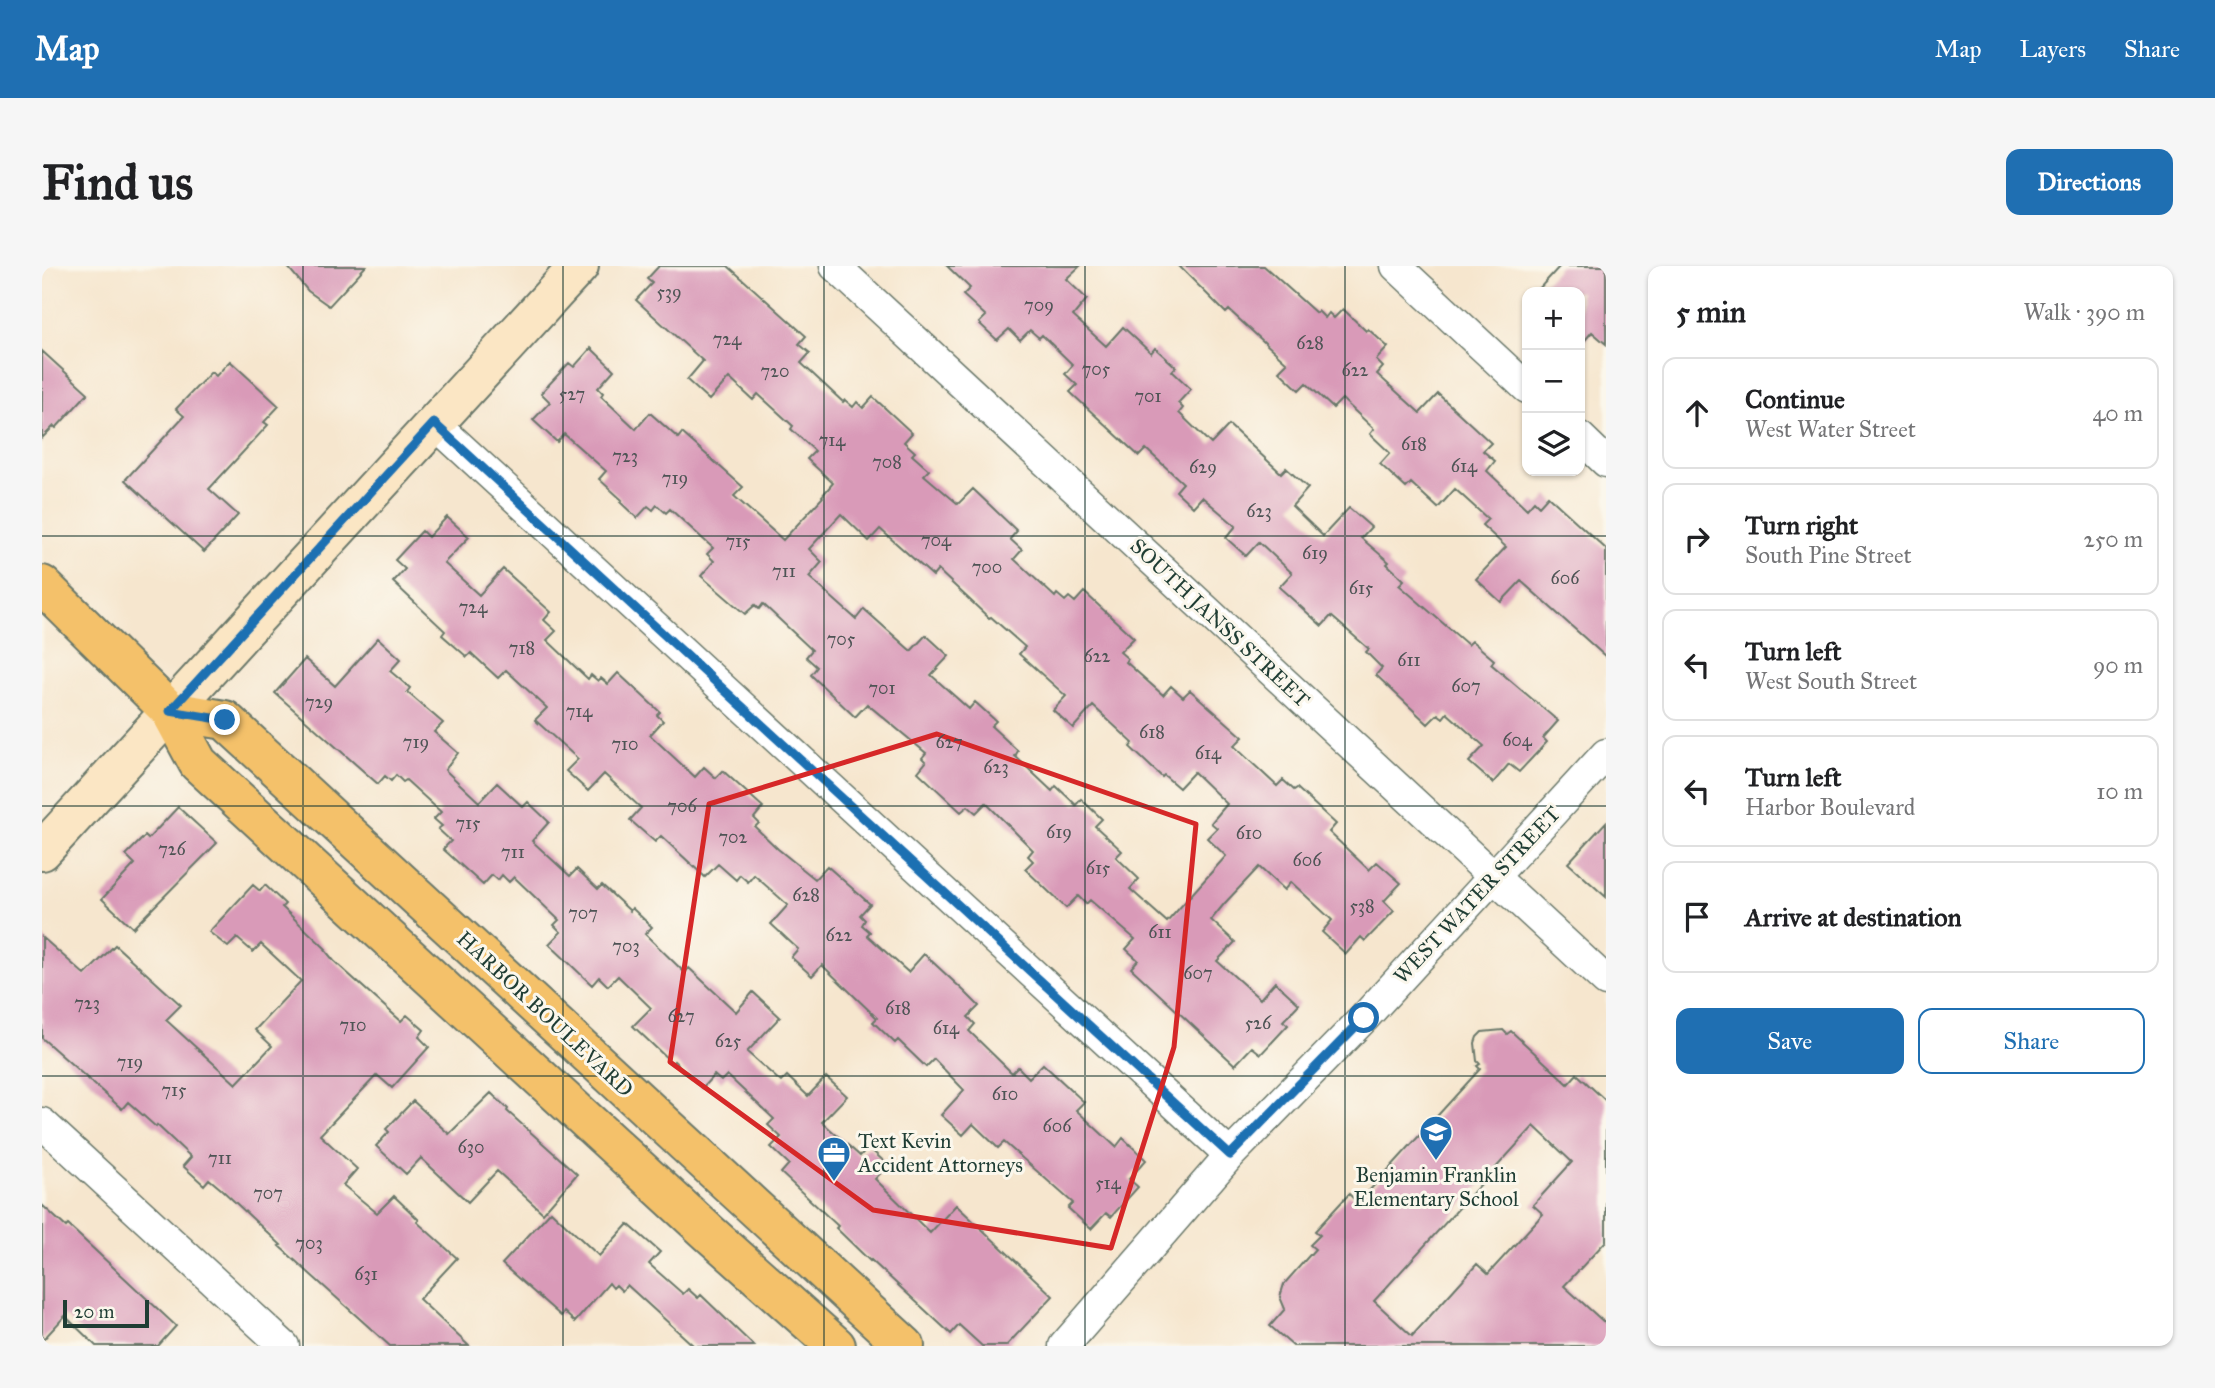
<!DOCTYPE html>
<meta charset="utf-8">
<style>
body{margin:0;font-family:"IM FELL Great Primer",serif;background:#f6f6f6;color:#202124}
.controls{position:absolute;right:21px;top:21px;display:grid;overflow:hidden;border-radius:14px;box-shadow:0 2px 5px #0004}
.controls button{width:63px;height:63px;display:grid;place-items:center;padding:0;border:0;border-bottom:2px solid #e0e0e0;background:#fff;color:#202124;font:35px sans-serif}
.scale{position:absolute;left:21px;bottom:18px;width:86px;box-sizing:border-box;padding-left:7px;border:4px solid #1f3d34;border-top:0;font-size:19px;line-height:24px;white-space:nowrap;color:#1f3d34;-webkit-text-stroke:5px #fbf7ec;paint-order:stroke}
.stop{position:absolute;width:21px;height:21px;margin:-16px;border:5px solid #1f6fb2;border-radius:50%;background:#fff}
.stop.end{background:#1f6fb2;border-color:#fff;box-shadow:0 2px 7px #0008}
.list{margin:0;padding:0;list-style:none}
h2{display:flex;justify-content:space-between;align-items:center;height:91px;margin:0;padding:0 28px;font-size:30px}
h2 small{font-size:23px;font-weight:400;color:#757577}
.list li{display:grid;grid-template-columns:46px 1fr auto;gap:21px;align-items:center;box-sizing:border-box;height:112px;margin:0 14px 14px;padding:0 14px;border:2px solid #e0e0e0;border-radius:14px}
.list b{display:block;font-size:26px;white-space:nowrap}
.list p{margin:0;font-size:23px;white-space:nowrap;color:#757577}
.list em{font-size:23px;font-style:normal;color:#757577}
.actions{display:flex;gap:14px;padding:21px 28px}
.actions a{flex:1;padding:16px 0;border:2px solid #1f6fb2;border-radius:14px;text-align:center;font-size:24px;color:#1f6fb2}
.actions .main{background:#1f6fb2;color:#fff}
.icon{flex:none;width:38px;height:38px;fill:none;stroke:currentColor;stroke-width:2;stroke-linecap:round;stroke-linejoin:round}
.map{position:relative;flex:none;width:1564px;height:1080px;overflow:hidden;border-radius:14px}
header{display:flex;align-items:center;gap:42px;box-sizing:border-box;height:98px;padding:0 35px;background:#1f6fb2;color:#fff}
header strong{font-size:33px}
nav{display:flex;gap:38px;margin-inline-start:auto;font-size:24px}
.intro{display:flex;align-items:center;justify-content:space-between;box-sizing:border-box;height:168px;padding:0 42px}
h1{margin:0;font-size:49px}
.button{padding:18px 32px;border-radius:14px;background:#1f6fb2;color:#fff;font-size:24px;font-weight:700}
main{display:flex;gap:42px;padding:0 42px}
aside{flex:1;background:#fff;border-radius:14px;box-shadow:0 2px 5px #0004}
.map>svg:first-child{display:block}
.building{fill:#d99ab8;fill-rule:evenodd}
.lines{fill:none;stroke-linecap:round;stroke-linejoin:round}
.street-casing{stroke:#6a786a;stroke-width:33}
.secondary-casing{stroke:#6a786a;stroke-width:42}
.primary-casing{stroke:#6a786a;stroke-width:42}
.street{stroke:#fff;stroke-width:30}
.secondary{stroke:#fbe6c4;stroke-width:38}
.primary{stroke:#f4c16b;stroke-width:38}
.route{stroke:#1f6fb2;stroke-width:9}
.marked{fill:none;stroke:#d62828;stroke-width:5;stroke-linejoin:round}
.grid{fill:none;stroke:#1f3d34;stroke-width:2;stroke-opacity:0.55}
.labels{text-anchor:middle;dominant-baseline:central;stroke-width:6;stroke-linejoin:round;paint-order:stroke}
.number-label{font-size:18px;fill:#4e5455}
.street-label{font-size:21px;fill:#1f3d34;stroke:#fbf7ec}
.poi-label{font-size:21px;fill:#1f3d34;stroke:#fbf7ec;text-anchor:start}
</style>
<header>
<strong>Map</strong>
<nav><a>Map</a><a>Layers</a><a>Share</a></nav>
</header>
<div class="intro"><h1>Find us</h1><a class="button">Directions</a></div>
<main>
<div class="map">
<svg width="1564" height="1080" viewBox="0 0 1564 1080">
<rect width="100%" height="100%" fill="#fbf7ec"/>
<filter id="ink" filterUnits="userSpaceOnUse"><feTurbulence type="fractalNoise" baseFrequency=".0143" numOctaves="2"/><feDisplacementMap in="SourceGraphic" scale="14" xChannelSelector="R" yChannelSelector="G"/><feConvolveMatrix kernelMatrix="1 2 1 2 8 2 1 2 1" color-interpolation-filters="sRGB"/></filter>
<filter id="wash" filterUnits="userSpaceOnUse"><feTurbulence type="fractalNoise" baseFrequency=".00686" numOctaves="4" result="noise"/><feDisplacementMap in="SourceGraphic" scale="28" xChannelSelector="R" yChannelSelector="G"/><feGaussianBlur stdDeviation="1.57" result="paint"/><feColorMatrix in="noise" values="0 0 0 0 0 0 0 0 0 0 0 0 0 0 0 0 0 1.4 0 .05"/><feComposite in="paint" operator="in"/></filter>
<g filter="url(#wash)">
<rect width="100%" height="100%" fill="#f6e6ce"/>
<g id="blocks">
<path class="building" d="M245,0H324L287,40L266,25Z
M617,0H686L764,70L757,78L768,87L759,97L801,136L803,134L811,141L815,136L821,142L831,131L870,167L862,176L873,186L870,189L887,204L882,209L916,238L931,223L975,265L968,273L980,284L972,293L1013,331L1015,328L1023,335L1027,331L1033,336L1042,326L1092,372L1078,386L1086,393L1084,396L1121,429L1129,420L1141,431L1148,424L1201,471L1192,480L1235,520L1241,514L1252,524L1255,522L1294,558L1287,566L1327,604L1335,596L1359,617L1342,635L1352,645L1323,675L1319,671L1304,688L1280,666L1290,654L1249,616L1242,624L1217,601L1182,638L1169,654L1193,676L1175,695L1218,733L1233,716L1257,738L1241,755L1246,759L1219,788L1210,781L1193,799L1089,702L1096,694L1084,683L1093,673L1048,634L1044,638L1036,630L1024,642L983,603L991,595L986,590L991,584L944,537L934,547L926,540L919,546L876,506L884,496L880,492L884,487L825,438L813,451L769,409L775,401L764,391L770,384L721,338L717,343L713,339L703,348L659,310L672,295L665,288L671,282L628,243L624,247L615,239L611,244L606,240L595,252L578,236L580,234L557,213L564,205L522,168L515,176L491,154L508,136L499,127L527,97L532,101L549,82L572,104L556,122L561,127L559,130L594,163L608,147L636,172L640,167L701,221L692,230L741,274L781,231L780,230L791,217L765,193L773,185L749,163L751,160L716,128L711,134L687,112L667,134L645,114L661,95L594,34L610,17L605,13ZM799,248L827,275L838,263L891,310L896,304L947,352L949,351L983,381L977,388L1024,430L1011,444L1031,462L1051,440L1091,477L1088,481L1120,511L1122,509L1137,522L1152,506L1185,538L1169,557L1175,562L1165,572L1184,590L1125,656L1088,623L1097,613L1074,591L1080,585L1053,560L1060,553L1039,533L1034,539L1014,520L1010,525L973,490L976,485L949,460L954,455L933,436L927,443L889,409L907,390L884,369L869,385L822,343L814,353L767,311L780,296L767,283Z
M905,0H1038L1024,13L1045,33L1031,50L1064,80L1081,61L1109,87L1113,82L1134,101L1130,105L1149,123L1136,137L1141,142L1137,147L1169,178L1187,159L1239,207L1244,202L1266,222L1250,240L1281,270L1307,242L1329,261L1319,272L1347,296L1345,298L1362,314L1357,319L1426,379L1430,375L1452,394L1449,398L1516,455L1501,472L1505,476L1477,506L1467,498L1451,517L1427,496L1442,480L1405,447L1401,452L1396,448L1386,458L1334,409L1340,402L1324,386L1327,383L1289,350L1280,360L1237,321L1250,307L1217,276L1204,290L1184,272L1194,260L1160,231L1151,241L1134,225L1141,217L1104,183L1097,190L1028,126L1035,119L1023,108L1031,99L1000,69L997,72L988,64L978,74L967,63L955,74L937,57L944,50L921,29L928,22Z
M1137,0H1222L1274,47L1276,45L1283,52L1287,47L1292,52L1301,43L1324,65L1326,63L1346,81L1334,94L1341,101L1335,108L1378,147L1396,128L1449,177L1441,185L1453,195L1445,205L1485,243L1492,235L1497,240L1506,230L1564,283V391L1479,315L1459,336L1434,313L1464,281L1440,259L1446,253L1413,223L1396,242L1369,217L1364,222L1338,198L1348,187L1328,168L1332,163L1300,133L1291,142L1264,117L1257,124L1237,105L1245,97L1187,44L1184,47Z
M1518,0H1564V78L1550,66L1538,80V26H1494Z
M0,85L46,127L14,162L12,160L0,172Z
M188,95L237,140L222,156L226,159L167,223L196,249L162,286L83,214L142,150L134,143L169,106L174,110Z
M405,251L427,271L402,297L437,329L461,303L509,346L502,354L514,365L505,374L546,413L549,409L556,415L559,412L566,418L576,407L618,446L615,449L621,455L608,469L653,511L662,501L674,512L681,505L721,541L712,552L717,557L713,561L736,583L773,613L785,600L828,638L818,649L823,654L820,659L828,666L825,669L866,706L882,688L923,726L937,740L926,751L933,758L927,765L970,807L976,801L987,812L1001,798L1042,836L1034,844L1074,881L1081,872L1104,894L1087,913L1096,921L1069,951L1064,947L1049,963L1026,942L1031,937L962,876L956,882L931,858L921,869L899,849L922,824L892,793L884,801L856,774L853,777L831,756L835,752L780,699L770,710L749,691L756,683L729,658L746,639L712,609L706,616L698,609L694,614L676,598L663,611L619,570L613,576L588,554L599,542L562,508L546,525L524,505L536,493L493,454L505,442L464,404L456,412L429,387L425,391L400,369L403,365L351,316L363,303L353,294L380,265L386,271Z
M336,372L359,393L348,405L368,422L365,426L401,457L392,466L416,487L403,504L437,536L455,517L481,541L486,536L507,556L490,575L528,610L535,603L556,623L560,619L588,645L590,642L610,661L603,668L643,707L647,702L694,746L711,726L738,751L705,786L739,816L745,810L766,830L784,811L805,830L780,856L818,890L826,881L846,899L833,913L888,967L914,939L1011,1030L964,1080H940L917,1059L909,1068L829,994L828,995L794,962L796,960L739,907L747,898L729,881L739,871L726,859L732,853L685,809L679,815L672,809L660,822L632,795L630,797L591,760L609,742L576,710L566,720L557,711L550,719L527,697L507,678L519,666L512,659L517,654L472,611L467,616L460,609L456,614L450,609L441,619L401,583L409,575L396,563L400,560L392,553L399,546L364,514L361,516L354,509L349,515L343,510L336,518L233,427L263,393L293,420Z
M136,541L175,577L91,662L60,633L93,598L84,589L103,570L106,573Z
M1564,556V631L1526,597Z
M211,619L218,625L223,619L243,638L240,641L284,683L283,684L292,695L359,755L365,749L382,764L377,771L387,781L350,822L335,809L278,869L315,903L301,919L335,947L352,930L377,954L375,956L415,992L377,1033L427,1080H348L237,980L239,979L179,923L167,913L162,919L141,900L149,891L115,859L114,861L86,836L80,843L0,772V671L43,709L73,679L139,739L124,754L194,818L230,780L213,764L259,715L219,678L211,686L195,672L186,681L167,666Z
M1461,764L1465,768L1469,765L1526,818L1535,808L1564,835V975L1522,1020L1564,1058V1080H1251L1228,1060L1243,1043L1238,1031L1242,1018L1273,983L1268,979L1278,969L1273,965L1307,928L1316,937L1438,803L1435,800L1438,798L1435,795L1433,777L1435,771L1440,766ZM1492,860L1530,896L1491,939L1501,948L1446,1008L1435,998L1370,1070L1332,1035Z
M449,827L466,843L465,845L535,908L501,947L455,905L426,936L379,892L364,908L334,880L347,866L344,863L371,835L407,868Z
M0,939L24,961L26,959L134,1060L116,1080H54L23,1050L0,1075Z
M509,945L557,990L586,958L618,986L607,998L641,1028L646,1023L656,1032L659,1029L712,1080H652L585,1019L580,1025L574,1019L571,1022L567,1017L533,1056L522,1046L519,1050L460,998Z"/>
</g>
</g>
<g filter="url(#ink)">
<use href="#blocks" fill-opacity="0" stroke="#6a786a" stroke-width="2"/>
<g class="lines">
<defs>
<path id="street" d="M793,0L1564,715
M1354,0L1485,122
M392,157L1188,889
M1538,171L1564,196
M0,857L242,1080
M1022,1080L1188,889L1322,752L1564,488"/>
<path id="secondary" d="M0,585L537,0"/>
<path id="primary" d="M0,319L128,445L156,497L667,967L794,1080
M128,445L183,454L863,1080"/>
</defs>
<use href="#street" class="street-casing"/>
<use href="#secondary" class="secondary-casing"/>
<use href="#primary" class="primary-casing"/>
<use href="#street" class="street"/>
<use href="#secondary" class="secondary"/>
<use href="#primary" class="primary"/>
</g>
</g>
<g class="lines" filter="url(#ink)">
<path class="route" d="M183,454L128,445L392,157L1188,889L1322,752"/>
</g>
<path class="marked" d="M895,468L1154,558L1132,781L1069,982L831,944L628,796L667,538Z"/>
<path class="grid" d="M261,0V1080M521,0V1080M782,0V1080M1043,0V1080M1303,0V1080M0,270H1564M0,540H1564M0,810H1564"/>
<defs>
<symbol id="school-pin" viewBox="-11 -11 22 30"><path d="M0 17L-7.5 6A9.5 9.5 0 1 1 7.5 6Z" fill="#1f6fb2" stroke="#fbf7ec"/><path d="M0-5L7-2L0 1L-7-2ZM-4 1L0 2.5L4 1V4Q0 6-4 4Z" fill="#fff"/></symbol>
<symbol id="office-pin" viewBox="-11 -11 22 30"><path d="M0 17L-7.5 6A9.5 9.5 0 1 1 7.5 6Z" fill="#1f6fb2" stroke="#fbf7ec"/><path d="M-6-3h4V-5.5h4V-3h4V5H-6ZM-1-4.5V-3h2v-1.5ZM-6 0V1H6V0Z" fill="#fff"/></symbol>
</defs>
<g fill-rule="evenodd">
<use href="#school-pin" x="1375" y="847" width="38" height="52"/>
<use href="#office-pin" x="773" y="868" width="38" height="52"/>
</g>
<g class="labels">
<g class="number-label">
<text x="627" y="26">539</text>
<text x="997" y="39">709</text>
<text x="685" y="73">724</text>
<text x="1268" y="77">628</text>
<text x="1054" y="103">705</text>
<text x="1313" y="104">622</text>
<text x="733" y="105">720</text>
<text x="530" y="128">527</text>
<text x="1106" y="130">701</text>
<text x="790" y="174">714</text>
<text x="1372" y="178">618</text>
<text x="583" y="190">723</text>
<text x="845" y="196">708</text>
<text x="1422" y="200">614</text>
<text x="1161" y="201">629</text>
<text x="633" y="212">719</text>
<text x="1217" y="245">623</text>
<text x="894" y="274">704</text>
<text x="696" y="275">715</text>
<text x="1273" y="287">619</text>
<text x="945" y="301">700</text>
<text x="742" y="305">711</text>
<text x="1523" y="312">606</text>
<text x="1319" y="322">615</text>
<text x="431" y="341">724</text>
<text x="799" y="373">705</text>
<text x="480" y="382">718</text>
<text x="1055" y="390">622</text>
<text x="1367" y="394">611</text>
<text x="1424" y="420">607</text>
<text x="840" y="422">701</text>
<text x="277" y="436">729</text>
<text x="537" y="445">714</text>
<text x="1110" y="466">618</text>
<text x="1475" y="474">604</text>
<text x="374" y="476">719</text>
<text x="907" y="476">627</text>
<text x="583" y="478">710</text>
<text x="1166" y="487">614</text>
<text x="954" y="501">623</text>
<text x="640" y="540">706</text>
<text x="426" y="557">715</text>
<text x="1017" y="566">619</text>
<text x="1207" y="567">610</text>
<text x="691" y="571">702</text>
<text x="130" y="583">726</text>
<text x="471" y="586">711</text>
<text x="1265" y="594">606</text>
<text x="1056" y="602">615</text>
<text x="764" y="629">628</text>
<text x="1320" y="640">538</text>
<text x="541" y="647">707</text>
<text x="1118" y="666">611</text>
<text x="797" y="669">622</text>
<text x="584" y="680">703</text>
<text x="1156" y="707">607</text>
<text x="45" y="737">723</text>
<text x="856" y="742">618</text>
<text x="639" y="750">627</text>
<text x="1216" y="757">526</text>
<text x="311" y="759">710</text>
<text x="904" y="762">614</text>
<text x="686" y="775">625</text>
<text x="88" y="796">719</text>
<text x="132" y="824">715</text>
<text x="963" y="828">610</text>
<text x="1015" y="860">606</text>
<text x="429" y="881">630</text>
<text x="178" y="892">711</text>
<text x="1066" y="917">514</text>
<text x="226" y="927">707</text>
<text x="267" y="977">703</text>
<text x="324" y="1008">631</text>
</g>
<g class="street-label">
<text transform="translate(1178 357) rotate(43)">SOUTH JANSS STREET</text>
<text transform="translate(1435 629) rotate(-47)">WEST WATER STREET</text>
<text transform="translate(503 748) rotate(43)">HARBOR BOULEVARD</text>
</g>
<g class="poi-label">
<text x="816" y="875">Text Kevin<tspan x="816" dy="24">Accident Attorneys</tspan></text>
<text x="1394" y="909" text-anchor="middle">Benjamin Franklin<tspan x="1394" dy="24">Elementary School</tspan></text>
</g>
</g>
</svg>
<div class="controls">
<button>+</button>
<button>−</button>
<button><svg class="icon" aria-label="layers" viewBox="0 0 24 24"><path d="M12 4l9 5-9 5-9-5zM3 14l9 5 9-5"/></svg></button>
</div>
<div class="scale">20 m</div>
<div class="stop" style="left:1322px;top:752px"></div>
<div class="stop end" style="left:183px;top:454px"></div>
</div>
<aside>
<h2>5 min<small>Walk · 390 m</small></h2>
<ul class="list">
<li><svg class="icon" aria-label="ahead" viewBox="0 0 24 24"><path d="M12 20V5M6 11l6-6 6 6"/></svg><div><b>Continue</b><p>West Water Street</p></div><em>40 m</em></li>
<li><svg class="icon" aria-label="right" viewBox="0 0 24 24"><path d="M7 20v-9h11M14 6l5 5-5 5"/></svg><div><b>Turn right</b><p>South Pine Street</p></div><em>250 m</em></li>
<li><svg class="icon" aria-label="left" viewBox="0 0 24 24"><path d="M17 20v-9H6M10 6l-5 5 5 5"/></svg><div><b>Turn left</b><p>West South Street</p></div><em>90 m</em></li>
<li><svg class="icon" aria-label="left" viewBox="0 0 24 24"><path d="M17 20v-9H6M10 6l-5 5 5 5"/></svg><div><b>Turn left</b><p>Harbor Boulevard</p></div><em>10 m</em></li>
<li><svg class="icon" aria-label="arrive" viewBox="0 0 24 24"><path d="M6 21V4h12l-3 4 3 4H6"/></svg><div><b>Arrive at destination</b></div></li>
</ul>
<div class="actions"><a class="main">Save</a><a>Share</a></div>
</aside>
</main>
